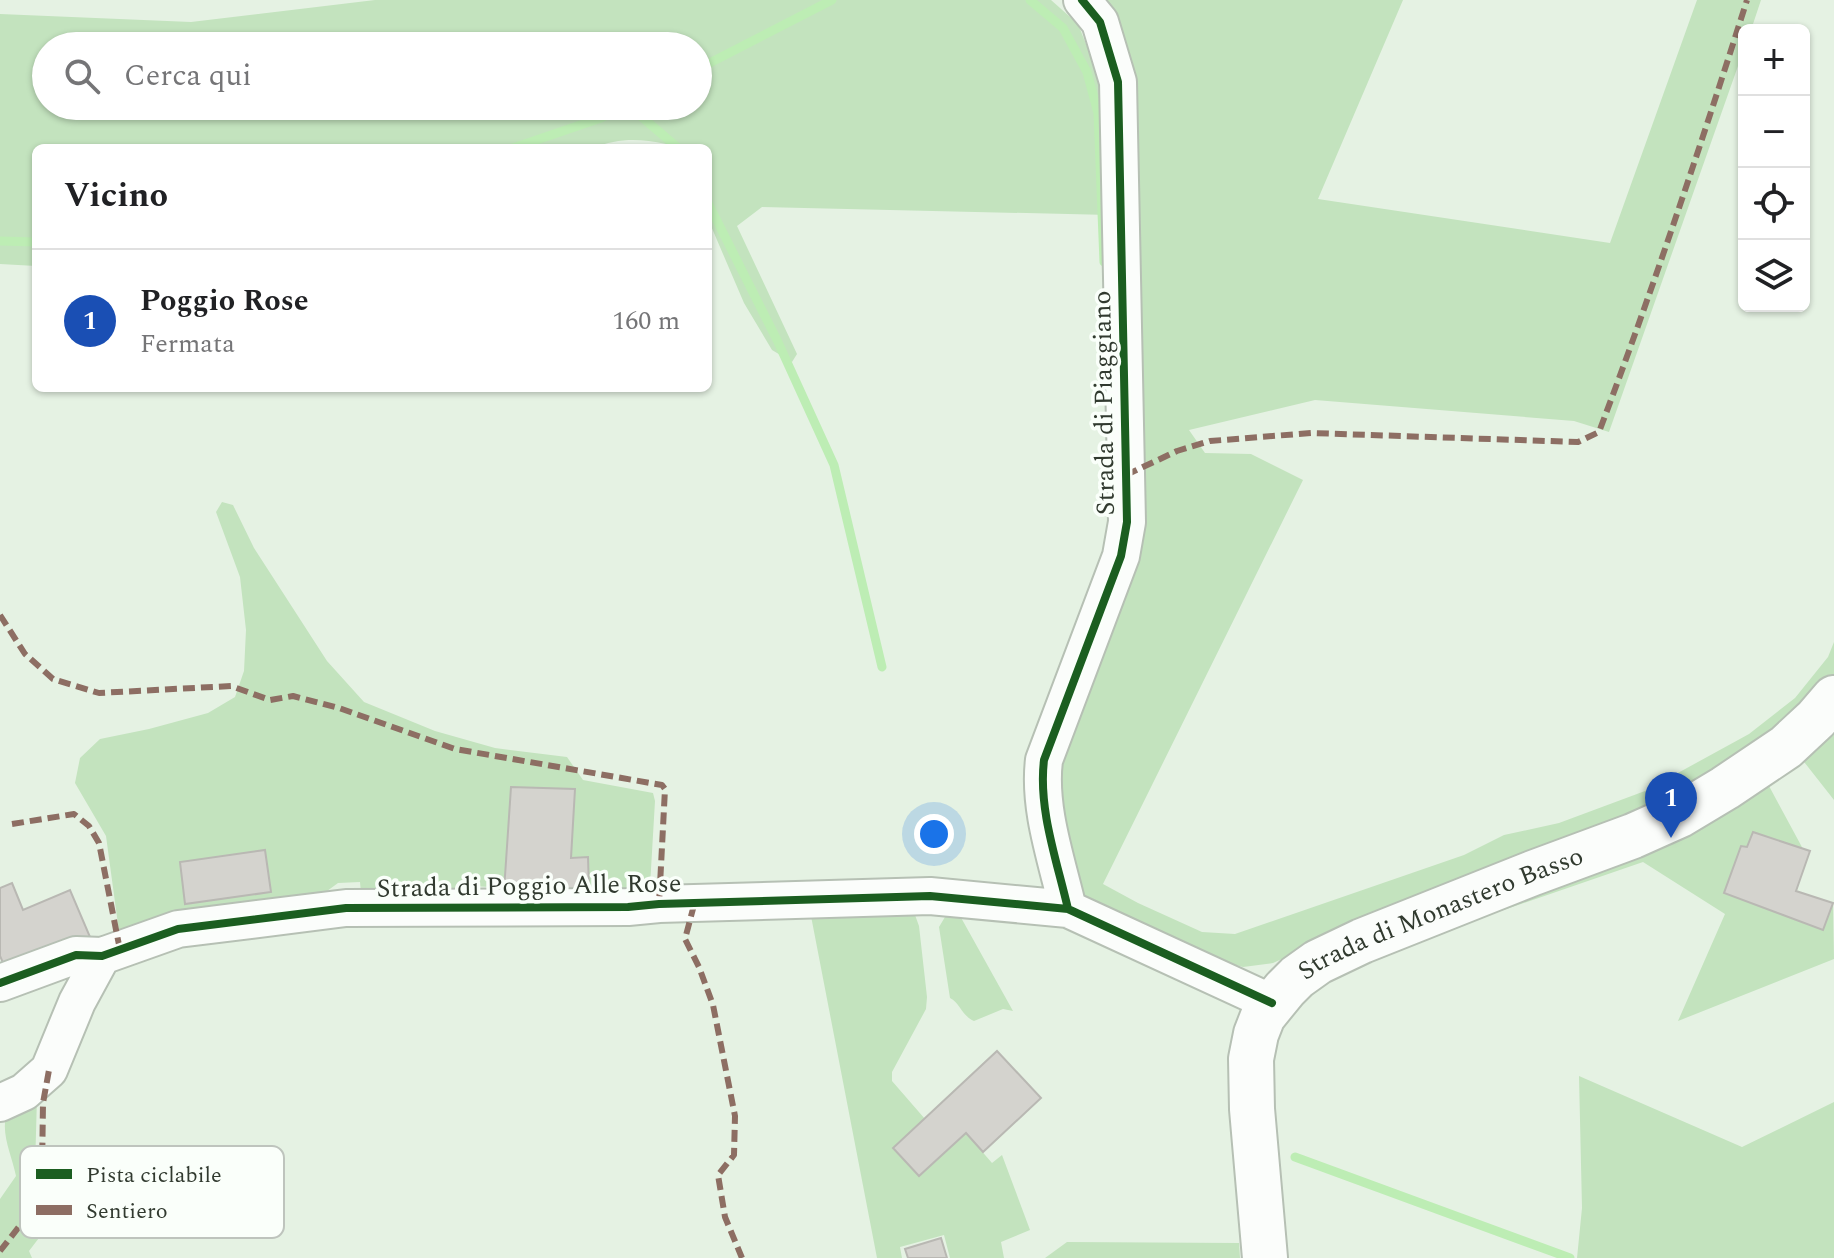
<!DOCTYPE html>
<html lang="it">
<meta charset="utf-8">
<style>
body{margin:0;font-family:Spectral,serif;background:#f2f2f2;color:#202124}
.controls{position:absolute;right:24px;top:24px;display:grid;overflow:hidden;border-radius:12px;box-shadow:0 2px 6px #0004}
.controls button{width:72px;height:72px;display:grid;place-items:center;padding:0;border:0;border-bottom:2px solid #e0e0e0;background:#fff;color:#202124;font:40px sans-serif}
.you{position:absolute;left:934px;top:834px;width:28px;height:28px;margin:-20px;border:6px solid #fff;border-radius:50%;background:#1a73e8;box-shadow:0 0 0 12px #1a73e833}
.badge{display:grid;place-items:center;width:52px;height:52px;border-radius:50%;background:#707a6e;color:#fff;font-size:26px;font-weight:700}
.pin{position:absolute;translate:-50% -66px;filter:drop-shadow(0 2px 4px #0008)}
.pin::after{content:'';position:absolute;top:42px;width:28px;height:24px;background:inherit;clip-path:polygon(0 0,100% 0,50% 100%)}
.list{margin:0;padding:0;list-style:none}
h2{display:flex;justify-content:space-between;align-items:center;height:104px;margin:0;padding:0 32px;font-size:34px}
h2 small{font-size:26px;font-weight:400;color:#757577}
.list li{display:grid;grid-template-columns:52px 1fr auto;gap:24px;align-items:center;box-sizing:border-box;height:144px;padding:0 32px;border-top:2px solid #e0e0e0}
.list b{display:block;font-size:30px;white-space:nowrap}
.list p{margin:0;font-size:26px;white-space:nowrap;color:#757577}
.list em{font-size:26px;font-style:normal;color:#757577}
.icon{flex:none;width:44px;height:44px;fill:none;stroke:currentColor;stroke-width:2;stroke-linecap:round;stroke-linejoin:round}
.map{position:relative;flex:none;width:1834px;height:1258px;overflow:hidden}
.search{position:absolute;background:#fff;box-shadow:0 2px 6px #0004;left:32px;top:32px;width:680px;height:88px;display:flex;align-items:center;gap:20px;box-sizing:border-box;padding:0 28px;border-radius:44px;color:#757577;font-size:30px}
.panel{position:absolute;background:#fff;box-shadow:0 2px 6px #0004;left:32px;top:144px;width:680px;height:248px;border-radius:12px}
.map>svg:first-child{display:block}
.green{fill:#c3e3be;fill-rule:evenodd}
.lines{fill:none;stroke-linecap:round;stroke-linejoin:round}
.stream{stroke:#bdedb4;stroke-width:9}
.building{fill:#d4d3ce;stroke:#b9b8b3;stroke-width:2}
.minor-casing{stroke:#b6c0b4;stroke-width:40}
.secondary-casing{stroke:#b6c0b4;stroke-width:48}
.minor{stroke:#fbfdfb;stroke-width:36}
.secondary{stroke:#fbfdfb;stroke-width:44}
.quiet{stroke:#8d6e63;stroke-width:6;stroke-dasharray:12 6;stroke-linecap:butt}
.cycleway-casing{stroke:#fafffa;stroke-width:13}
.cycleway{stroke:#1b5e20;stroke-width:8}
.labels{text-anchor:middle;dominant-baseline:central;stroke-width:7;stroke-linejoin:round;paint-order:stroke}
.street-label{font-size:26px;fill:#313a2f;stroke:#fafffa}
.key{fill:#fafffa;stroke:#bec4bd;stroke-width:2}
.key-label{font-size:22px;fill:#313a2f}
</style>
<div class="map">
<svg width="1834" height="1258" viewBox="0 0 1834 1258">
<rect width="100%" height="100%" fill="#e5f2e3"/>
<path class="green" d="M375,0H1051L1078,24L1102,84L1110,215L762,207L737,226L797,354L792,362L772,350L744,303L708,219V148H668L666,144C638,138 619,138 592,148H36V266L0,264V14L191,22ZM46,46H698V106H46Z
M1093,0H1403L1318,199L1610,243L1697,0H1761L1751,30H1744V49L1609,432L1574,421L1315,400L1189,430L1205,453L1251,454L1303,480L1103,884L1138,903L1202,932L1235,934L1464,855L1504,835L1559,823L1645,791L1749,734L1795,698L1828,657L1834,642V674L1813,701L1693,790L1352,927L1273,963L1243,967L1211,958L1085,906L1050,777L1138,524Z
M222,502L233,505L254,548L327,661L364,702L435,731L495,748L567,757L583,780L653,793L655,801L650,886L642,892L589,890L588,857L571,858L511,788L504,891H495L490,887L473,886L466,890L361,893L360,882L338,883L323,894L120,939L106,836L75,783L80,758L100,739L149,729L208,713L235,697L244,671L246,630L240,577L216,512Z
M1834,722V800L1801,758Z
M1764,778L1769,786L1803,849L1753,832L1747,847L1741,846L1724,893L1823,930L1833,903L1834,959L1678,1021L1725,914L1643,862L1376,954Z
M909,909L915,915L919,926L927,997L926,1009L892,1072V1081L925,1119L893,1149L919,1176L966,1133L992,1163L1002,1155L1030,1230L1001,1242L1004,1258H950L944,1235L900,1247L902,1258H877L811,916Z
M959,914L1013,1011L1003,1009L974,1021C962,1016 960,1003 950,998L939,927L945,917Z
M1579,1076L1742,1147L1834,1102V1258H1577L1582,1208Z
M37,1097L35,1169L54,1172L68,1200L29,1251L32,1258H0V1199L16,1176C12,1156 0,1132 7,1114C15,1107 28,1102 37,1097Z
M1067,1242L1239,1243L1240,1258H1045Z"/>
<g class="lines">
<path class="stream" d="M1030,0L1063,28L1087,72L1098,113L1104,262
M698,69L832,0
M629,106L678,148
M513,148L601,118L626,106
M708,203L777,340L834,465L882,667
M0,241L36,242
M1295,1157L1570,1258"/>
</g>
<path class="building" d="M511,787L575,789L571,858L588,857L589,890L504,891Z
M1753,832L1810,851L1796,891L1833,903L1823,930L1724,893L1741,846L1747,847Z
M265,850L271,892L185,904L180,862Z
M12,883L23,910L70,890L90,937L7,972L0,956V888Z
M997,1051L1041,1098L983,1152L966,1133L919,1176L893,1148Z
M941,1238L947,1258H908L905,1249Z"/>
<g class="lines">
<defs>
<path id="minor" d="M1082,0L1100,22L1118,82L1127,522L1121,556L1044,760C1038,809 1057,861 1068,909L1272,1003
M0,983L76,955L102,956L178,929L346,908L628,907L659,904L930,896L1068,909
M0,1103L24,1092L49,1070L77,1002L102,956"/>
<g id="secondary">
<path id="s1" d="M1265,1258L1252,1109L1251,1059L1256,1034L1263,1016L1285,989L1297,977L1318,962L1362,941L1533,873L1633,836L1680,815L1725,788L1786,747L1816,719L1834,698"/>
</g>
</defs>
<use href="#minor" class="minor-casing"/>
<use href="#secondary" class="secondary-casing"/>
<use href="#minor" class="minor"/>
<use href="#secondary" class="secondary"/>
<path class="quiet" d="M1126,475L1177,451L1210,441L1311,433L1578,442L1599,432C1653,289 1701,145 1747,0
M0,615L25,654L53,679L99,693L231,686L270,700L293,696L339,708L455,749L662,785L665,789L659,904
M12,824L74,814L89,826L99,843L120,950
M694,905L685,939L699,967L713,1005L735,1116L734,1155L718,1175L725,1217L742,1258
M0,1251L25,1219L42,1172L43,1103L49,1070"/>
<defs>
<path id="cycleway" d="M1082,0L1100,22L1118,82L1127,522L1121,556L1044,760C1038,809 1057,861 1068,909L1272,1003
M0,983L76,955L102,956L178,929L346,908L628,907L659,904L930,896L1068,909"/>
</defs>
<use href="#cycleway" class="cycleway-casing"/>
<use href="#cycleway" class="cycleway"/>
</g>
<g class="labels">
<g class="street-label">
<text transform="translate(1104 403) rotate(-91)">Strada di Piaggiano</text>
<text transform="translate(529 886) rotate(-1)">Strada di Poggio Alle Rose</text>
<text stroke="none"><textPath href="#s1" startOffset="454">Strada di Monastero Basso</textPath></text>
</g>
</g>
<rect x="20" y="1146" width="264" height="92" rx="12" class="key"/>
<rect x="36" y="1169" width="36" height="10" fill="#1b5e20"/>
<rect x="36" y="1205" width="36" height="10" fill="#8d6e63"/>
<g class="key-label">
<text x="86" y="1182">Pista ciclabile</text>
<text x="86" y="1218">Sentiero</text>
</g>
</svg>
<div class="controls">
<button>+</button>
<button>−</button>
<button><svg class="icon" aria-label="locate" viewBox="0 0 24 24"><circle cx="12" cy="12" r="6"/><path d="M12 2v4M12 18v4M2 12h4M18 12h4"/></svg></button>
<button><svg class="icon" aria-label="layers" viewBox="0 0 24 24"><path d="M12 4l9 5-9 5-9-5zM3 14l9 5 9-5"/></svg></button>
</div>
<div class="you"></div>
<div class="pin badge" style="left:1671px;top:838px;background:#1a4fb4">1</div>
<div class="search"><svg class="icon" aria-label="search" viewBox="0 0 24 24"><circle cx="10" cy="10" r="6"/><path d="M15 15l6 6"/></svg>Cerca qui</div>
<section class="panel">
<h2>Vicino<small></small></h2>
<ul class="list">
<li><span class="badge" style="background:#1a4fb4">1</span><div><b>Poggio Rose</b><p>Fermata</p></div><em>160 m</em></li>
</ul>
</section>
</div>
